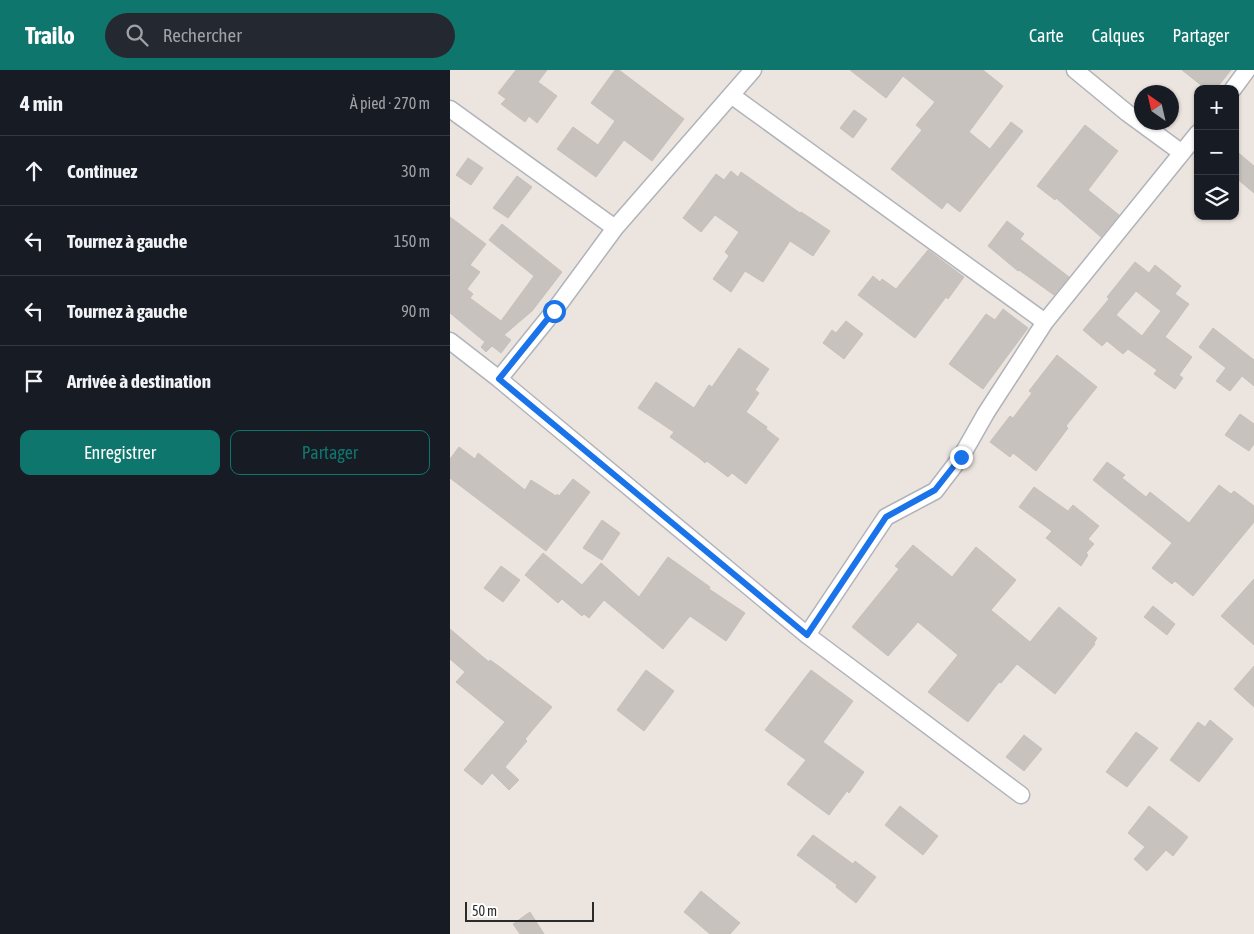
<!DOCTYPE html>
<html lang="fr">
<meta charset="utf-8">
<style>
body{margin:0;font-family:"Asap Condensed",sans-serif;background:#242831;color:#f1f3f6}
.controls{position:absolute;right:15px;top:15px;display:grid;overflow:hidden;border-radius:10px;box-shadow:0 1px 4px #0004}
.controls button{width:45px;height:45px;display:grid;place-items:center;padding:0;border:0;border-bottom:1px solid #363941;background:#171b24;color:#f1f3f6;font:25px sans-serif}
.compass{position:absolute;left:684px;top:15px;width:45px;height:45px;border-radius:50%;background:#171b24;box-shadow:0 1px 4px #0004;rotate:326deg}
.scale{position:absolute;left:15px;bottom:12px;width:129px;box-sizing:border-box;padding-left:5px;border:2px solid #2b2b2b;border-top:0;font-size:14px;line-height:18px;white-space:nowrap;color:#2b2b2b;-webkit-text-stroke:4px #fff;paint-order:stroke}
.stop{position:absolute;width:15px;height:15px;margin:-11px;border:4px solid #1a73e8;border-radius:50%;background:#fff}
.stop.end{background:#1a73e8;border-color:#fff;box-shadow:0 1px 5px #0008}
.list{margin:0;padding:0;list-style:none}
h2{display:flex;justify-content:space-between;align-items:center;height:65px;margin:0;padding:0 20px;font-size:21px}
h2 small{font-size:16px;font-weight:400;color:#9ea1a6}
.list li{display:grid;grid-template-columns:32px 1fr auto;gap:15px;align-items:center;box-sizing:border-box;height:70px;padding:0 20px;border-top:1px solid #363941}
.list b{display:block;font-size:19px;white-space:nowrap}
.list em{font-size:16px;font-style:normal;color:#9ea1a6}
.actions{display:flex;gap:10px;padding:15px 20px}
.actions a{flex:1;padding:11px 0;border:1px solid #0f766e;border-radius:10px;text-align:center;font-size:18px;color:#0f766e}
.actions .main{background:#0f766e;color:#fff}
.icon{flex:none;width:28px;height:28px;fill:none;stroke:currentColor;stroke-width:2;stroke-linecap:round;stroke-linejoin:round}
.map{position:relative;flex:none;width:804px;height:864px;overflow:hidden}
header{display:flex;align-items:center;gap:30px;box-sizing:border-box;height:70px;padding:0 25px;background:#0f766e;color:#fff}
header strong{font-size:24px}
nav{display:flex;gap:28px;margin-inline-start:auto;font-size:18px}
.search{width:350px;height:45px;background:#242831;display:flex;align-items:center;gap:12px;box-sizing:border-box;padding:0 18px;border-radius:28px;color:#9ea1a6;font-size:19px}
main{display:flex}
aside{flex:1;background:#171b24}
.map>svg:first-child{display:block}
.building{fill:#c7c2be;stroke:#c7c0b9;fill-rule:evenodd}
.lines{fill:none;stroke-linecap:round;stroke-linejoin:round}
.minor-casing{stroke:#b0b3ba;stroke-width:19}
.minor{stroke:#fff;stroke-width:16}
.route{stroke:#1a73e8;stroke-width:6}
</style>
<header>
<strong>Trailo</strong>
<div class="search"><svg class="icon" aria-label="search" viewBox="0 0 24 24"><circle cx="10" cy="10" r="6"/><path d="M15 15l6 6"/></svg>Rechercher</div>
<nav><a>Carte</a><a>Calques</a><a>Partager</a></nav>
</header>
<main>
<aside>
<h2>4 min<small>À pied · 270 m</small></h2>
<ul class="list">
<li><svg class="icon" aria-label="ahead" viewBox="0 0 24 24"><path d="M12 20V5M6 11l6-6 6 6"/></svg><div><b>Continuez</b></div><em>30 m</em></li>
<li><svg class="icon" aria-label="left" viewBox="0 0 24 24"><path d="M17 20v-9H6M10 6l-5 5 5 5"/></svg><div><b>Tournez à gauche</b></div><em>150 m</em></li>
<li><svg class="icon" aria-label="left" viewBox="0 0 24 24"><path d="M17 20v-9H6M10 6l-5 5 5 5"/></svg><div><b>Tournez à gauche</b></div><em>90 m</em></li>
<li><svg class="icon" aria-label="arrive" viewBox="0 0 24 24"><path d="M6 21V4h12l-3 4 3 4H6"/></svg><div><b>Arrivée à destination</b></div></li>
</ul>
<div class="actions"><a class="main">Enregistrer</a><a>Partager</a></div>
</aside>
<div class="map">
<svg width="804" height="864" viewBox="0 0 804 864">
<rect width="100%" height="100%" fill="#ece5df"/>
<path class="building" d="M66,0H97L88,12L107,26L87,53L79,46L75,52L51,34L56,29L48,23Z
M165,0H169L234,49L202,91L174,70L146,107L107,79L123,57L148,75L165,51L141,33Z
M400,0H533L553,16L519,62L540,79L561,52L573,61L510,142L497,132L492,139L441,99L472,60L466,55L485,32L453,6L436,28Z
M732,0H781L766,19H756Z
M404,40L417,49L403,68L390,58Z
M635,55L668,81L638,120L669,145L651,167L606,128L605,130L587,116Z
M785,80L804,96V123L785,107Z
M18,88L33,98L21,115L6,105Z
M281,101L288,107L291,102L350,143L351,142L380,161L363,186L340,171L313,212L295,201L281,222L263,209L279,186L275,182L289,162L265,145L251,162L233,148L266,104L274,110Z
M67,106L82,117L58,148L43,138Z
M0,147L36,174L20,195L30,202L17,219L23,224L20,228L51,251L84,206L39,170L52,154L112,202L82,241L54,265L61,270L51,283L42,276L36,282L31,277L35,272L0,243Z
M557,151L574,164L570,169L619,207L604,225L569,200L568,201L538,176Z
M478,180L514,207L498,229L496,227L465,268L408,225L423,206L430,212L432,209L446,219Z
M685,192L699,203L705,195L731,216L725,224L739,234L715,267L742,287L729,305L733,308L725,319L704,304L707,300L678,279L673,284L657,271L652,276L633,260L659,229L657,227ZM686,221L711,241L692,266L666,245Z
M553,239L578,258L533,319L499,294L536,244L545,250Z
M396,251L413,264L394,289L373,273L382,260L386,263Z
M763,258L804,290V316L792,306L780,321L766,311L776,298L749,277Z
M289,278L319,299L305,320L309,323L296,342L317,357L316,359L329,369L296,414L282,403L278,407L257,391L255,393L248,387L220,367L224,362L188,338L206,312L244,338L259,315L262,317Z
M607,285L647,317L616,356L618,358L586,401L563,383L560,387L540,372L560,346L563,348L582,323L579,321Z
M790,344L804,354V374L799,381L775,365Z
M9,377L25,389L28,383L75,420L81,410L106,426L107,424L109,426L123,409L140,422L96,481L0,408V389Z
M657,392L675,405L672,408L696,427L700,422L739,453L769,415L781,424L784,421L804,436V452L743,526L725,511L722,514L702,498L722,473L643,410Z
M584,417L618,441L623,435L649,456L638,469L644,474L636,483L638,485L631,496L596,468L602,461L569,437Z
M152,450L170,463L152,490L133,478Z
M463,475L502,507L526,477L566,510L541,540L580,572L609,537L647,568L644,573L645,574L605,624L567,594L551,613L549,612L518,652L478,622L508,585L468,552L438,586L402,557L449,499L445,496Z
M93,483L132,515L151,493L189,527L218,487L260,517L259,519L295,543L276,571L240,546L213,579L154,530L139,548L134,544L132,546L112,529L108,533L75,505Z
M51,496L70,510L53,532L34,518Z
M804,509V575L771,546Z
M703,536L725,554L717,565L694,547Z
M0,559L39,592L40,590L50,597L102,637L75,669L77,671L55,697L69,710L59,720L42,703L32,715L14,700L55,652L6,612L15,602L0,589Z
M804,596V637L784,619Z
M196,600L224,621L194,661L167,640Z
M361,600L403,631L373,672L414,702L399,723L397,721L379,745L337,714L356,690L315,660Z
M760,650L783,669L749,712L720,690L748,652L755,657Z
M686,662L708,678L677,717L656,702Z
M574,665L592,679L574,701L556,687Z
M450,736L488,766L473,785L435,755Z
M699,736L738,767L723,786L716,780L697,801L684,789L695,777L678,763Z
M363,765L403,794L405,791L426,807L406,833L386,817L387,815L347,785Z
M251,821L290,853L280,864H260L234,842Z
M80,842L94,864H70L63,854Z"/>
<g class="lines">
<defs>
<path id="minor" d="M625,0L676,42L732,83
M783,19L797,0
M281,25L595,252
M0,39L165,158L104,241L49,309
M165,158L303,0
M0,271L49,309L357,565L571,725
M357,565L436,447L485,421L511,387L536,343L595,252L748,63"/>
</defs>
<use href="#minor" class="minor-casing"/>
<use href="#minor" class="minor"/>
</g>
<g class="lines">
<path class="route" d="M104,241L49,309L357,565L436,447L485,420L511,387"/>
</g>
</svg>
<div class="controls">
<button>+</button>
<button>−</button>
<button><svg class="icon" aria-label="layers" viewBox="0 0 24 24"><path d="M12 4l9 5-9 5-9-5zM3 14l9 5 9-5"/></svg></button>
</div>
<svg class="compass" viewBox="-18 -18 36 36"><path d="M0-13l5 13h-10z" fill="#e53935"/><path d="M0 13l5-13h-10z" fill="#9ea1a6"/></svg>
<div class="scale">50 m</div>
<div class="stop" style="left:104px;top:241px"></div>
<div class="stop end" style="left:511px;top:387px"></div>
</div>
</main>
